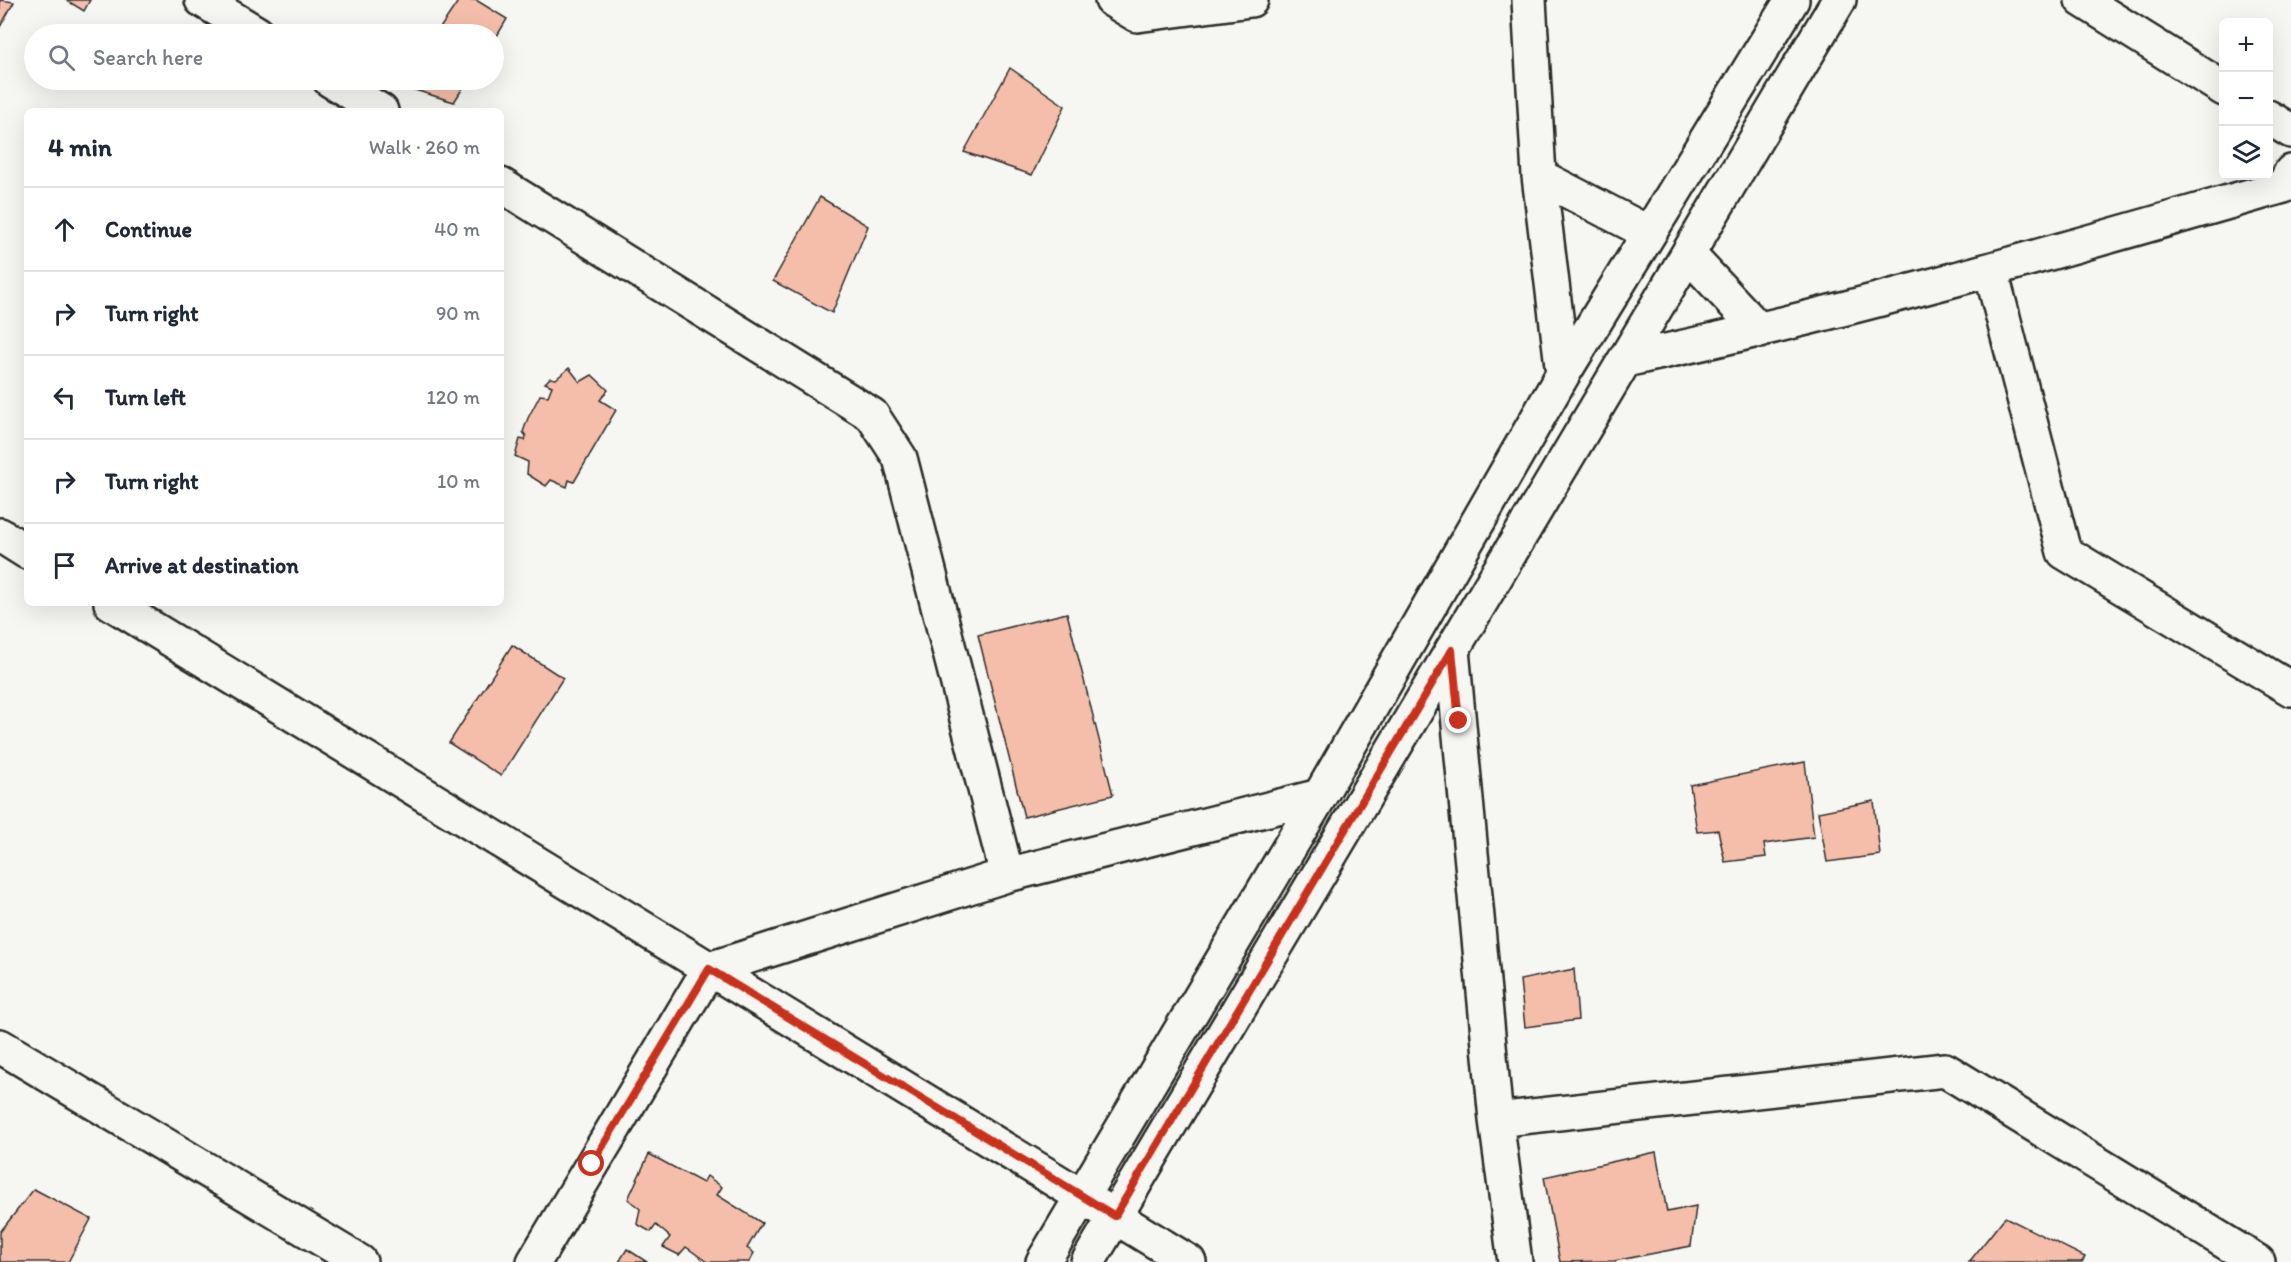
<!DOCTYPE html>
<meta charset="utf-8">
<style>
body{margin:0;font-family:Itim,sans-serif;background:#f2f2f3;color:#1f2937}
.controls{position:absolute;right:18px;top:18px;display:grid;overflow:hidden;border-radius:9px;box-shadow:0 6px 24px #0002}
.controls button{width:54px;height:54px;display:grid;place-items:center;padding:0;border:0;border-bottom:2px solid #e0e1e3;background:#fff;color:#1f2937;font:30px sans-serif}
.stop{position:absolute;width:18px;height:18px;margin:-14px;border:4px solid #c8321e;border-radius:50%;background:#fff}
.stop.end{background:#c8321e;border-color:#fff;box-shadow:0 2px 6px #0008}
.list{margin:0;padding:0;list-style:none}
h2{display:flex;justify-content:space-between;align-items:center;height:78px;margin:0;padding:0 24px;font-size:26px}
h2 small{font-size:20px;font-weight:400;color:#747a83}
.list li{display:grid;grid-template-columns:39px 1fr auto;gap:18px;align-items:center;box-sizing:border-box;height:84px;padding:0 24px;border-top:2px solid #e0e1e3}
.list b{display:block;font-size:22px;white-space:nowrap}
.list em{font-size:20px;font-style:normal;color:#747a83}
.icon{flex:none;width:33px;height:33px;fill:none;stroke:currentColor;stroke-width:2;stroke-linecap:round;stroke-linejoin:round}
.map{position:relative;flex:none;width:2291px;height:1262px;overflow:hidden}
.search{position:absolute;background:#fff;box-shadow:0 6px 24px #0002;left:24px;top:24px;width:480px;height:66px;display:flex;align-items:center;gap:15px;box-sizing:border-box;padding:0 21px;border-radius:33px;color:#747a83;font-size:22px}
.panel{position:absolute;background:#fff;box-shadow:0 6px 24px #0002;left:24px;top:108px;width:480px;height:498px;border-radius:9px}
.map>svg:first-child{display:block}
.building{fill:#f5beaa;stroke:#2b2b2b;stroke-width:1.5}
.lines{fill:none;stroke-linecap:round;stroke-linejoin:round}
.minor-casing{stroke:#2b2b2b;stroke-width:38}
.minor{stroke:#f6f6f2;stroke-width:33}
.route{stroke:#c8321e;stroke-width:8}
</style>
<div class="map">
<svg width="2291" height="1262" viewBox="0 0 2291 1262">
<rect width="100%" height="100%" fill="#f6f6f2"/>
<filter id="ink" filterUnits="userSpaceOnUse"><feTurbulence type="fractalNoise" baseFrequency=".0167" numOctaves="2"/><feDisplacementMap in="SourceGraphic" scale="12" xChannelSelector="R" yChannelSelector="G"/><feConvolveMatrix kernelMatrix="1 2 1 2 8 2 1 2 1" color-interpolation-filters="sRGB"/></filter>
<g filter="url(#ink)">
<path class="building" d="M0,0L14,2L0,27Z
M66,0H90L84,11Z
M459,0H476L507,19L494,41V34H436Z
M1010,68L1065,106L1032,175L964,152Z
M406,80H468L454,102L402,86Z
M820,197L868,226L832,313L773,281Z
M569,368L580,382L592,375L608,390L600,400L616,410L574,482L569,480L567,487L551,480L546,486L527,474L528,462L515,456L520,439L525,440L526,436L523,432L528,418L540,395L548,396L552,386L545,383L550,378L556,379Z
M1067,613L1113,795L1024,817L978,635Z
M512,645L563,678L501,776L449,743Z
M1805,762L1814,837L1764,844L1766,857L1725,862L1718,830L1697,832L1690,785Z
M1874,801L1880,855L1827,862L1818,812Z
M1574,969L1578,1020L1525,1027L1520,980Z
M1656,1152L1667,1212L1696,1206L1691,1246L1614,1261L1560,1262L1544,1177Z
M649,1154L703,1183L707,1176L722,1187L717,1195L762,1223L747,1248L754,1253L749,1262H707L686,1247L679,1255L663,1247L670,1237L656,1225L651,1232L637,1224L640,1209L628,1199Z
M34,1189L91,1219L68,1262H0V1232Z
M2005,1217L2085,1257L2082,1262H1969Z
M627,1249L647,1262H619Z"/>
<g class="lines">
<defs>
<path id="minor" d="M202,0L258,34
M1112,0L1137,15L1251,0
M1529,0L1539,176L1563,374
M2082,0L2224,89
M330,80L381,111
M2268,117L2291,131
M1539,176L1649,233
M501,185L872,415L900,458L1007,875
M1688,254L1760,331
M1991,271L2064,552L2291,689
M1625,360C1848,313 2065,249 2284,186L2291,172
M0,535L27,552
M111,603L1189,1262
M1452,650L1496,1120L1515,1262
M0,1046L360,1262
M1496,1120L1945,1070L2258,1262
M534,1262L709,969L1007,875L1320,796
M1043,1262L1320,796L1563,374L1792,0
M1088,1262L1839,0"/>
</defs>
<use href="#minor" class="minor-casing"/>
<use href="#minor" class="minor"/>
</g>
</g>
<g class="lines" filter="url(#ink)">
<path class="route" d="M592,1164L709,969L1115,1216L1452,650L1459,721"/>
</g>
</svg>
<div class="controls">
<button>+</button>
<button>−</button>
<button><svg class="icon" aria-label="layers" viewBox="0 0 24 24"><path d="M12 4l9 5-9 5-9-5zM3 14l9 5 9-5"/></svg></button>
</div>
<div class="stop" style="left:592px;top:1164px"></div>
<div class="stop end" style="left:1459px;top:721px"></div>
<div class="search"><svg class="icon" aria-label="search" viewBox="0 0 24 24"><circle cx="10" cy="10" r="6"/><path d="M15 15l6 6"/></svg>Search here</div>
<section class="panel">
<h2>4 min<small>Walk · 260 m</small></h2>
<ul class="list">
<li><svg class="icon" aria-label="ahead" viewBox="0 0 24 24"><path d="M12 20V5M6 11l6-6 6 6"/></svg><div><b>Continue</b></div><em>40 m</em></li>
<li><svg class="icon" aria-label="right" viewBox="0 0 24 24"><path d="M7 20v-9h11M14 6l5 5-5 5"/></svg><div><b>Turn right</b></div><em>90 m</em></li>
<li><svg class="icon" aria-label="left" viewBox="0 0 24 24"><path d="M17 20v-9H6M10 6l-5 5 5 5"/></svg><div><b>Turn left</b></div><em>120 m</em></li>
<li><svg class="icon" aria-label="right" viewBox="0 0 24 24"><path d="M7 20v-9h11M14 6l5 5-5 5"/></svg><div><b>Turn right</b></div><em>10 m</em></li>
<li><svg class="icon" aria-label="arrive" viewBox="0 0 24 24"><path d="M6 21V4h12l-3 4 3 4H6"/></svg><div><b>Arrive at destination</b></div></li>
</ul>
</section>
</div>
